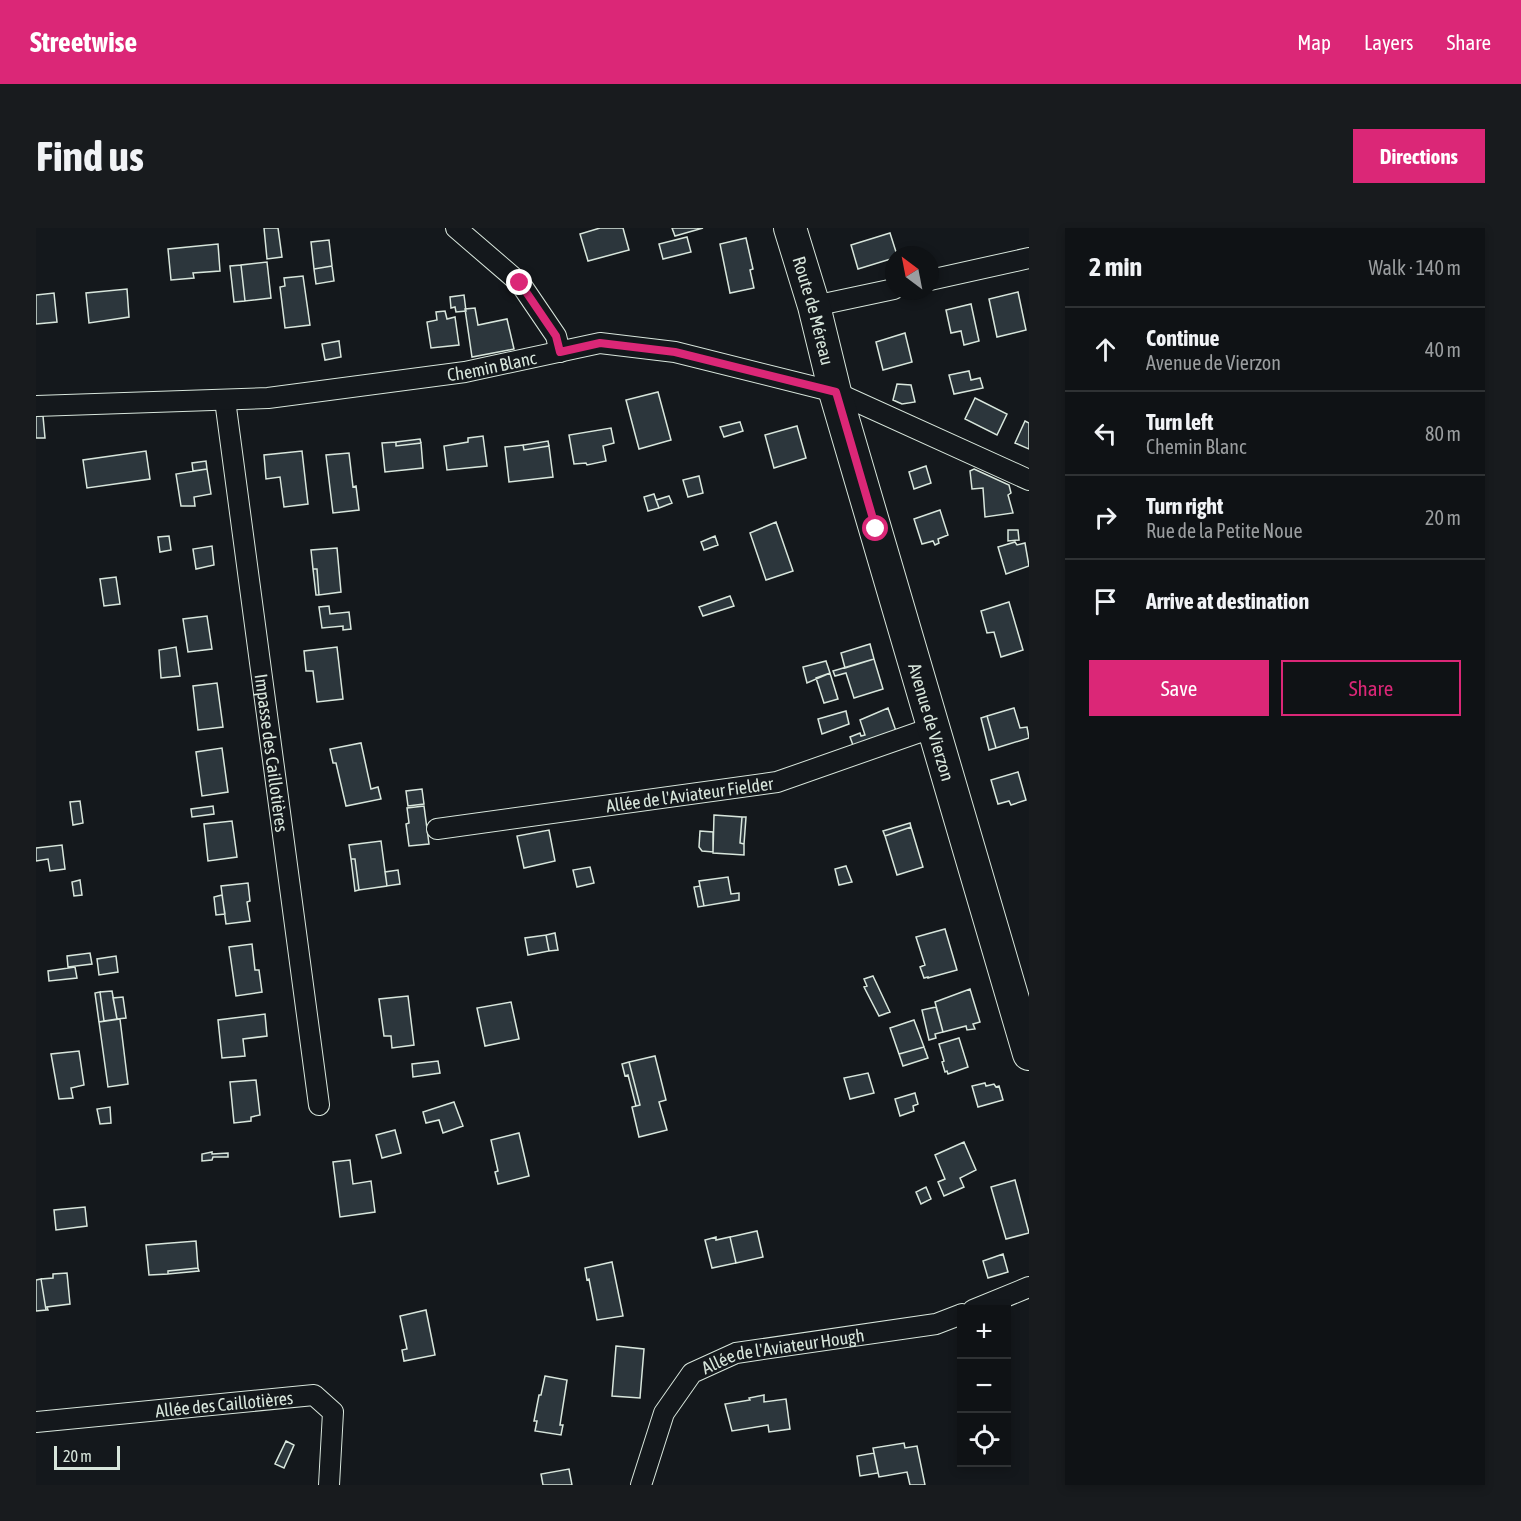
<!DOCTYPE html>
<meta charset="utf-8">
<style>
body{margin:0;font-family:"Asap Condensed",sans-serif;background:#181b1e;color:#f1f3f6}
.controls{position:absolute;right:18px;bottom:18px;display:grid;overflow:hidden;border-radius:0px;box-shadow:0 3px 9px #0003}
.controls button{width:54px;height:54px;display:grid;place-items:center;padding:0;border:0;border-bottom:2px solid #2f3234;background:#0f1215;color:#f1f3f6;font:30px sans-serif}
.compass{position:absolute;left:849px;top:18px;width:54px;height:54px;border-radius:50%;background:#0f1215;box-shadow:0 3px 9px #0003;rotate:328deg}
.scale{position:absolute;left:18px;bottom:15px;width:66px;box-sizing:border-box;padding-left:6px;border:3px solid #d8e6dc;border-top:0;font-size:16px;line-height:21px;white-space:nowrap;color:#d8e6dc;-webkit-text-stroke:4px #14181c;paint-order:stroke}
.stop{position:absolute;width:18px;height:18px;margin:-14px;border:4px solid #db2777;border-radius:50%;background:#fff}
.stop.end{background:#db2777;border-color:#fff;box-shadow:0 2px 6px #0008}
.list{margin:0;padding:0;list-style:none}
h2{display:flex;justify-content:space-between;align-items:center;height:78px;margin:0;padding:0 24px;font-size:26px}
h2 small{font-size:20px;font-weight:400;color:#9b9ea0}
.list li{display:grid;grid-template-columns:39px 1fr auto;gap:18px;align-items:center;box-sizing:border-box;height:84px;padding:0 24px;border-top:2px solid #2f3234}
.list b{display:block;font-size:22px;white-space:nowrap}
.list p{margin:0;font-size:20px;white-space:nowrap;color:#9b9ea0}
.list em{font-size:20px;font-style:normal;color:#9b9ea0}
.actions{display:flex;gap:12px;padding:18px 24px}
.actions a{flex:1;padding:14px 0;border:2px solid #db2777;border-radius:0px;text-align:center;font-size:21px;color:#db2777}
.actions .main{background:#db2777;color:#fff}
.icon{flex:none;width:33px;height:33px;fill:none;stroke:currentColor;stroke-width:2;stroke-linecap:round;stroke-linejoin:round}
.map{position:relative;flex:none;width:993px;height:1257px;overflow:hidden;border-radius:0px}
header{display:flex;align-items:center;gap:36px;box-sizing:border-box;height:84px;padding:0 30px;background:#db2777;color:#fff}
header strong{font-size:28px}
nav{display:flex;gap:33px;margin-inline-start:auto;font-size:21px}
.intro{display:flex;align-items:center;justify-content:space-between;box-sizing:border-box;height:144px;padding:0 36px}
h1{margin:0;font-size:42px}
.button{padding:15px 27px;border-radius:0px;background:#db2777;color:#fff;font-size:21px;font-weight:700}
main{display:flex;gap:36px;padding:0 36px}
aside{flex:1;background:#0f1215;border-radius:0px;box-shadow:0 3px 9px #0003}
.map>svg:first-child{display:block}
.building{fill:#2c363c;stroke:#d8e6dc;stroke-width:1.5}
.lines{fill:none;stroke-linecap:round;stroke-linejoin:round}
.minor-casing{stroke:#d8e6dc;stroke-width:22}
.primary-casing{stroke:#d8e6dc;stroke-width:34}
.minor{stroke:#14181c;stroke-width:20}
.primary{stroke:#14181c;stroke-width:32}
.route{stroke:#db2777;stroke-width:8}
.labels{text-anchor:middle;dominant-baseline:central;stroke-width:4.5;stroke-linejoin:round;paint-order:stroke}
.street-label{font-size:18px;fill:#d8e6dc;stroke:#14181c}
</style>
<header>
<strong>Streetwise</strong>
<nav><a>Map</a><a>Layers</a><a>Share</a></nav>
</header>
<div class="intro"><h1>Find us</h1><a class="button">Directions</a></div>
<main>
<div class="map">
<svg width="993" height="1257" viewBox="0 0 993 1257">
<rect width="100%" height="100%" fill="#14181c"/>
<path class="building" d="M228,0H242L246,29L231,31Z
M564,0H587L593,22L552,33L544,6Z
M636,0H667L639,8Z
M854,5L861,27H858V30L822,41L815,17Z
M651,9L655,24L627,31L623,16Z
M710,10L717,41L714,42L718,60L694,65L684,16Z
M293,12L296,38L278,41L275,14Z
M182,16L184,43L157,45L158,50L135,52L132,21Z
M231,34L235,70L209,73L205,37Z
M205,37L209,73L198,74L194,38Z
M296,38L298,53L280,56L278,41Z
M267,48L274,97L249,100L244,59L249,58L248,50Z
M91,61L93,89L53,95L50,65Z
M982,64L990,102L961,109L953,71Z
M18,65L21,94L0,96V67Z
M428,67L430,83L420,84L419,79L415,80L414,69Z
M935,76L943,113L928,117L925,103L915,105L910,82Z
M439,80L442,97L471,91L478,121L436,129L429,81Z
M409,83L411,91L419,89L423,117L395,120L391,94L401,92L400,84Z
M869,105L876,134L847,142L840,114Z
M303,113L305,129L289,132L286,116Z
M933,143L935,152L944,150L947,160L918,166L913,147Z
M861,156L875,157L879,174L866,176L857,172Z
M622,164L635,212L603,221L590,172Z
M939,170L971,186L961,207L929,191Z
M0,188H7L9,210H0Z
M989,193L993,195V221L979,215Z
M704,194L707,203L688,209L684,199Z
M761,198L770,230L738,240L729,207Z
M575,200L578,215L567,218L570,233L551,237L550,235L538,236L533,207Z
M447,208L451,238L411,242L408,218L432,214V210Z
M384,211L385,215L360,218V214Z
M512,213L513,218L488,222L487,217Z
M360,214V218L385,215L387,240L349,244L346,215Z
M487,217L488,222L513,218L517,249L473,254L469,219Z
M110,223L114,251L51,260L47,232Z
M266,223L272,276L248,279L244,249L230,251L228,227Z
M313,225L317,259L320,258L323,282L297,285L290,227Z
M170,233L171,241L157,243L156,235Z
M890,238L895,255L878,261L873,244Z
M171,241L175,266L158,269L159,278H145L140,246Z
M938,241L973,257L975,265L972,267L977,285L949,289L947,260L936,261L934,243Z
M663,248L667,265L652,269L647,252Z
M618,266L623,280L612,283L608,269Z
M633,268L636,275L623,280L620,272Z
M904,282L912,307L902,311L903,315L899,317L897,313L886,316L878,291Z
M740,294L757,343L730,352L714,305Z
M972,302H982L983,312L972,313Z
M133,308L135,322L124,324L122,309Z
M679,308L682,317L668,322L665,314Z
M979,314L981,317L989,315L993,338L970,346L962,319Z
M176,318L178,337L160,341L157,321Z
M301,320L305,364L283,367L281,341H277L275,322Z
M277,341H281L283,367H280Z
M80,349L84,376L68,378L64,351Z
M694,368L698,378L667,388L663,379Z
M973,374L987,422L965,429L958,404L951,405L945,383Z
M293,378L294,386L313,384L315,401L307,402V398L286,400L283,379Z
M171,388L176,421L152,424L147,391Z
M834,416L838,431L809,440L805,425Z
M140,419L144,448L125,450L123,422Z
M301,419L307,471L281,474L277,443H270L268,423Z
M838,431L847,461L818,470L810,445L799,448L797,443Z
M790,433L794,445L771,455L767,439Z
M794,445L802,471L788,475L780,450Z
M181,455L187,499L162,502L157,458Z
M852,480L860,503L818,520L814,509L824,505L825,508L829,507L824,492Z
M978,480L984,500L991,499L993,510L960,520L951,488Z
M810,483L813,496L786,506L782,491Z
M951,488L960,520L953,522L945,490Z
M325,515L335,561L342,559L345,571L310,578L300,535H297L294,521Z
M186,520L192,564L166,568L160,524Z
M982,544L990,572L975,577L973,573L962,576L955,552Z
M386,561L388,576L372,578L370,563Z
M44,573L47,595L37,597L34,574Z
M177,578L178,586L156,589L155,581Z
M388,578L393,616L373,618L370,596L373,595L371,580Z
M678,587L706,589L704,615L708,616V627L677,625Z
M706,589H710L708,616L704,615Z
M196,593L201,629L172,633L168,596Z
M874,595L875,599L849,608L847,603Z
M875,599L887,639L861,647L849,608Z
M513,602L519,633L488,640L481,608Z
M664,603L677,604V624L666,623L663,619Z
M345,613L351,658L323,662L319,631H315L313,617Z
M26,617L29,641L14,643L12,631L0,633V620Z
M315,631H319L323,662L319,663Z
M810,638L816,654L803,657L799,641Z
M554,639L558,655L541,659L537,642Z
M362,642L364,656L351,658L349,644Z
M692,649L695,666L703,665V672L668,678L663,653Z
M44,652L46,667L38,668L36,654Z
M212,655L214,673L211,674L214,693L190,696L185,658Z
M664,658L668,678L662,679L658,659Z
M186,667L189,686L180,687L178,669Z
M909,701L921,742L892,750V749L888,750L884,739L889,737L880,709Z
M519,705L522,722L513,723L510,707Z
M510,707L513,723L492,727L489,710Z
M216,716L219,742H223L226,764L200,768L193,719Z
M54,725L56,736L32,739L31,728Z
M80,728L82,744L63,747L61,731Z
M39,739L41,750L13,753L12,743Z
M837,748L854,784L843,788L828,759L831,758L828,751Z
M934,761L944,794L937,796L939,801L931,802L930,798L907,804L899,774Z
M76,763L81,791L68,793L64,764Z
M64,764L68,793L63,794L59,765Z
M372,768L378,817L356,820L355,808H348L343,771Z
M87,769L90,790L81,791L77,770Z
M475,774L483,811L449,818L441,780Z
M900,779L907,804L899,806L900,810L893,812L886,782Z
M229,786L231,808L207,811L209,828L186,830L182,792Z
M84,791L92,856L72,859L63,794Z
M878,792L888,819L863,826L854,800Z
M923,810L932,839L912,846L911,843L909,844L906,834L908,833L903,816Z
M888,819L892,830L867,838L863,826Z
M43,823L48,857L35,860L37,870L23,871L15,826Z
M619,828L630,872L623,874L631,902L603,909L596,879L604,877L593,834Z
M402,833L404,845L377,849L376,836Z
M593,834L604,877L600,878L592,847L589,848L586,836Z
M832,845L838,865L814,871L808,850Z
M220,852L224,887L215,889V893L198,895L194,854Z
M949,855L950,858L958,856L960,859L963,858L967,872L942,879L936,858Z
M879,865L882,876L877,878L878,883L864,888L859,871Z
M418,874L427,898L407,905L403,892L390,895L387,884Z
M74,879L75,895L64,896L61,881Z
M359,902L365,925L346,930L340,907Z
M483,905L493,948L462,956L459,944L462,943L455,912Z
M928,914L940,942L924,950L928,959L908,968L902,954L909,951L899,927Z
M176,924V926L192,925V929H177L176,932L166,933V926Z
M314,932L317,956L335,953L339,984L304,989L297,934Z
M979,952L993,1005L970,1011L955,959Z
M890,959L895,971L885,976L880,964Z
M49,979L51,998L20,1002L18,982Z
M721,1003L727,1029L700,1035L694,1009Z
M680,1009V1012L694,1009L700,1035L676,1040L669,1012Z
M160,1013L162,1040L132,1043V1046L113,1047L110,1017Z
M967,1026L972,1044L952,1050L947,1033Z
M576,1034L587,1088L561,1092L553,1051L551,1052L549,1040Z
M162,1040L163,1043L132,1046V1043Z
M31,1045L34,1076L11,1079L12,1082H10L5,1051L17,1050V1046Z
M5,1051L10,1082L0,1083V1052Z
M390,1082L399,1127L368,1133L366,1122L371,1121L364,1088Z
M580,1118L608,1121L604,1170L576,1168Z
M509,1148L531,1152L524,1197H527L525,1207L499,1203L501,1193H498L503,1167H505Z
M728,1167V1174L750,1171L754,1201L733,1204L732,1197L696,1203L689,1176L714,1172L713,1170Z
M250,1213L258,1217L248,1240L239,1236Z
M868,1215L869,1220L881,1218L889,1257H874L871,1244L843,1249L837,1220Z
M838,1225L842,1245L824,1248L821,1228Z
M533,1241L536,1257H507L505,1246Z"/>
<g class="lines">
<defs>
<g id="minor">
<path d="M420,0L484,55L520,108L524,124"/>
<path d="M894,52L993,30"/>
<path d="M778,78L858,61"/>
<path id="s1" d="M189,172L283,877"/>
<path id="s2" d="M0,178L232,170L429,144L564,115L639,124L799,164L993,252"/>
<path id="s3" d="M401,601L741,554L898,499"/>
<path d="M937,1082L993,1059"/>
<path id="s4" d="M0,1194L278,1167L297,1184L293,1257"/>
<path id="s5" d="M605,1257L628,1185L656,1145L700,1125L900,1096L926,1086"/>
</g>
<g id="primary">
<path id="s6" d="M754,0L778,78L799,164L993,826"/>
</g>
</defs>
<use href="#minor" class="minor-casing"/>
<use href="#primary" class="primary-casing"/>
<use href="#minor" class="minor"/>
<use href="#primary" class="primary"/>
</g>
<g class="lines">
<path class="route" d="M484,55L520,108L524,124L564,115L639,124L800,164L840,301"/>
</g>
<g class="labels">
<g class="street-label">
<text stroke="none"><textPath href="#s6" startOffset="86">Route de Méreau</textPath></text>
<text stroke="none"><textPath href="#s2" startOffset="458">Chemin Blanc</textPath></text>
<text stroke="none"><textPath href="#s6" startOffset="514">Avenue de Vierzon</textPath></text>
<text stroke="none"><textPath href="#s1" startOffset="356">Impasse des Caillotières</textPath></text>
<text stroke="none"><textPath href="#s3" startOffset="255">Allée de l'Aviateur Fielder</textPath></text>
<text stroke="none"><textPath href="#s5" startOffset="219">Allée de l'Aviateur Hough</textPath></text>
<text stroke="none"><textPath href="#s4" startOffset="189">Allée des Caillotières</textPath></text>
</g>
</g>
</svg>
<div class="controls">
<button>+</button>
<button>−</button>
<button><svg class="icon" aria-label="locate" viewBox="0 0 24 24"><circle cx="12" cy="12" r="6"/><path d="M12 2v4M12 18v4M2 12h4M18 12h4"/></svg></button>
</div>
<svg class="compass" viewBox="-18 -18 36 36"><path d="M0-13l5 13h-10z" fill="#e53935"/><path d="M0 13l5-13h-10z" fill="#9b9ea0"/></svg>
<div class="scale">20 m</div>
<div class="stop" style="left:840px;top:301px"></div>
<div class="stop end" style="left:484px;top:55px"></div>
</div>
<aside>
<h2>2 min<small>Walk · 140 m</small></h2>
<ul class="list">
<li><svg class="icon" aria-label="ahead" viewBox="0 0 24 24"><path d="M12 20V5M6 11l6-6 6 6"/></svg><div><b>Continue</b><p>Avenue de Vierzon</p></div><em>40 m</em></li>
<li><svg class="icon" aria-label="left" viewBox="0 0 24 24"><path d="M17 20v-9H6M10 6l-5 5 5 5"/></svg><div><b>Turn left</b><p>Chemin Blanc</p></div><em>80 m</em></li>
<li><svg class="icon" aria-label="right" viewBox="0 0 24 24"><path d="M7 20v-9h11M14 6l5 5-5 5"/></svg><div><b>Turn right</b><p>Rue de la Petite Noue</p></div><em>20 m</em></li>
<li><svg class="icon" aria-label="arrive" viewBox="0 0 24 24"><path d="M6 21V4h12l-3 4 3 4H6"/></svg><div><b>Arrive at destination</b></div></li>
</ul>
<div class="actions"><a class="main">Save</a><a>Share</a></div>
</aside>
</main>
